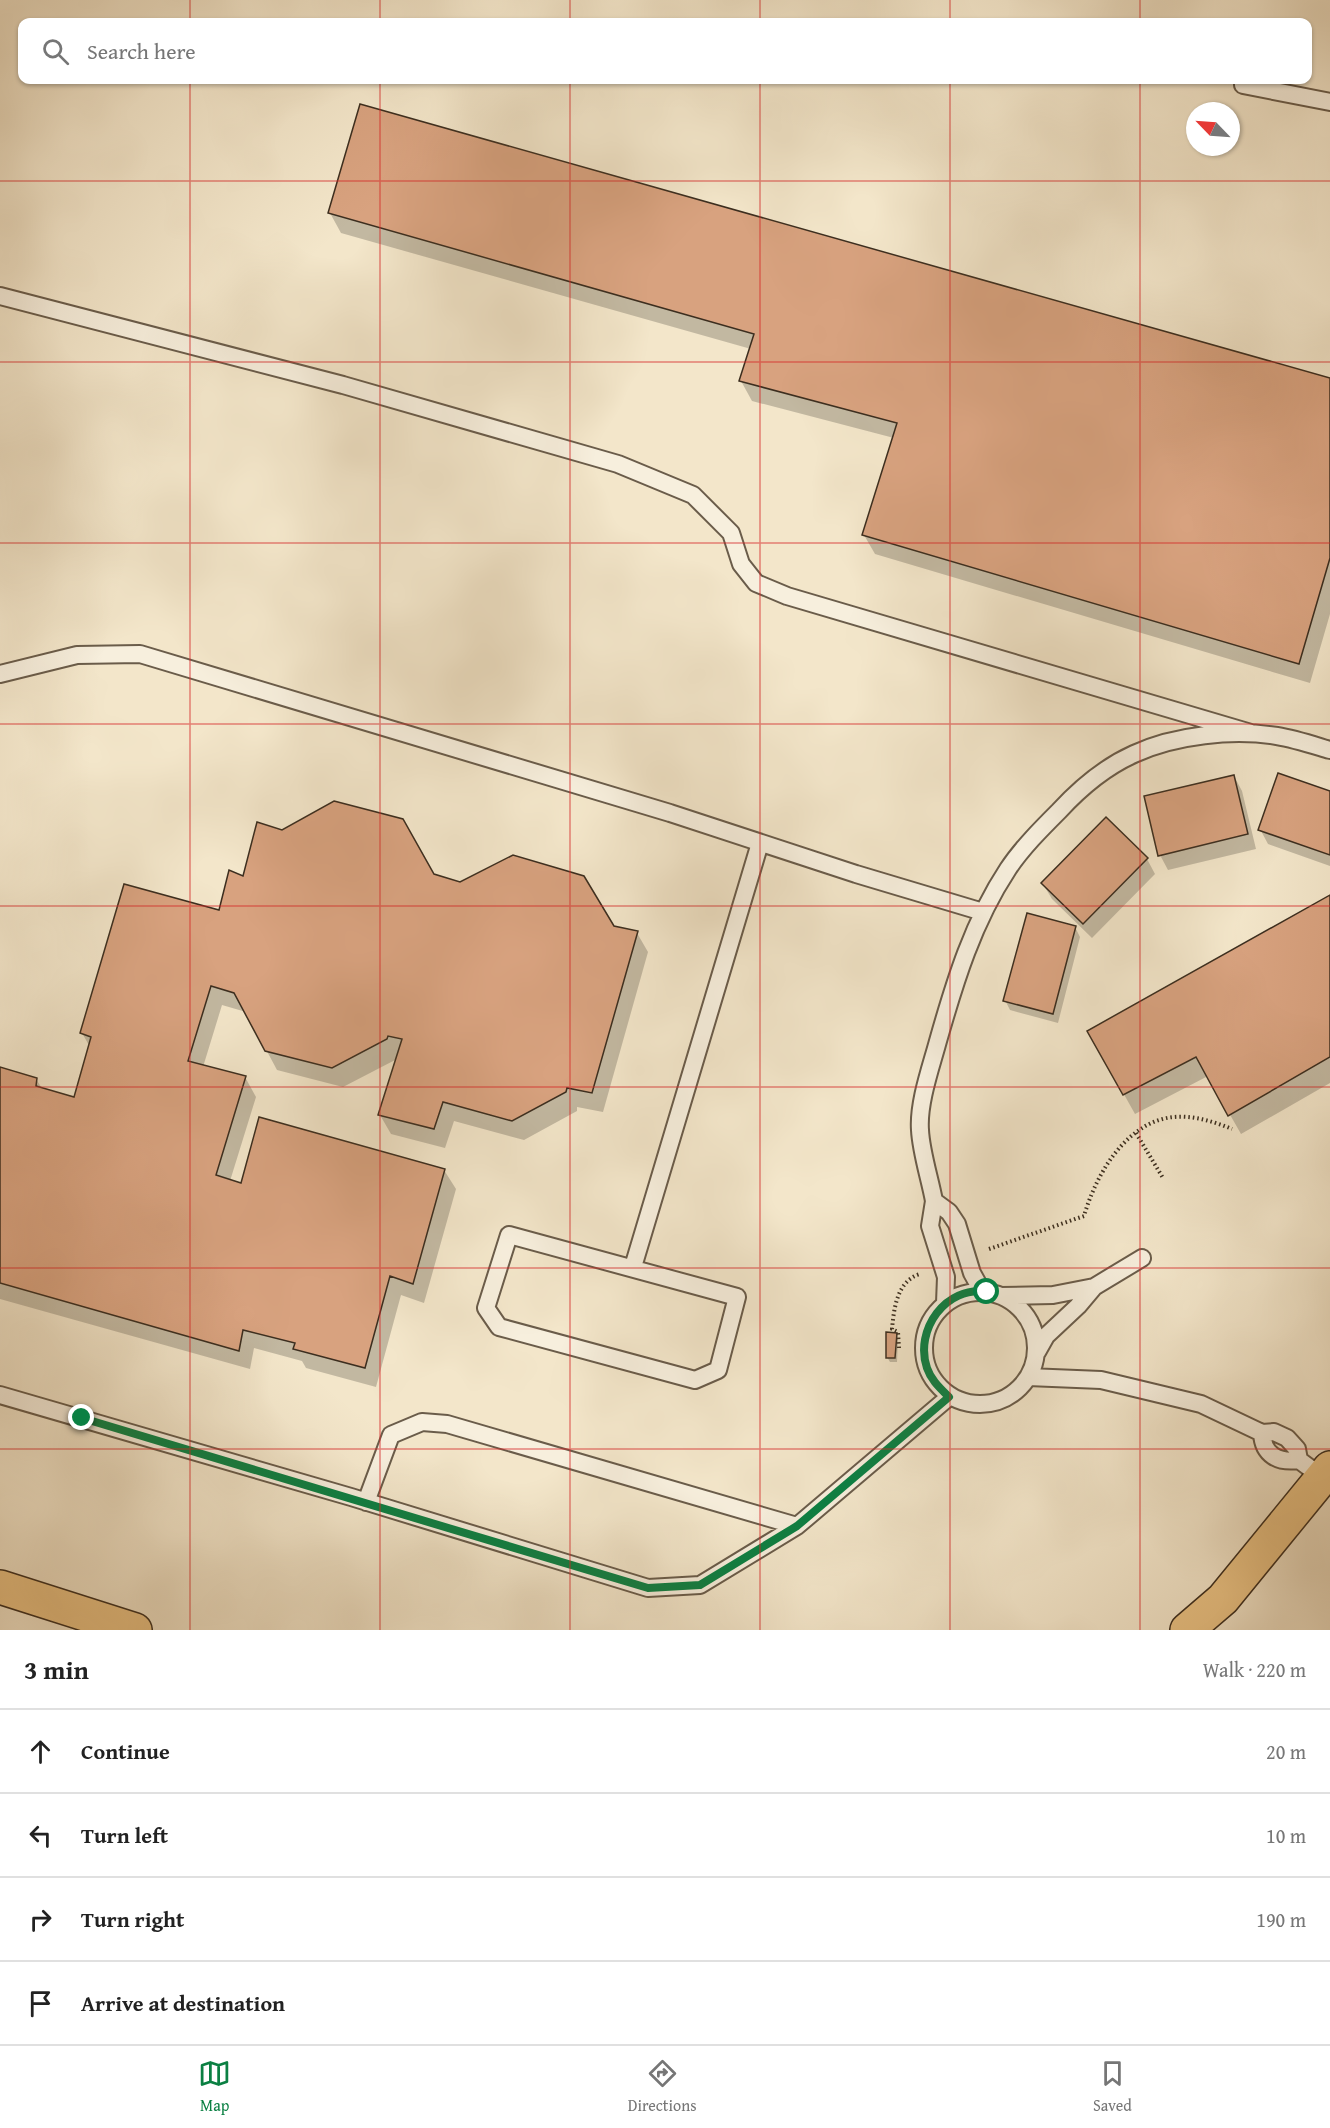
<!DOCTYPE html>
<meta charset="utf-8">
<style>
body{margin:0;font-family:"Gentium Book Plus",serif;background:#f6f6f6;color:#222}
.compass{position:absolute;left:1186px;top:102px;width:54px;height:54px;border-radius:50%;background:#fff;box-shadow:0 2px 4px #0004;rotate:295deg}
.stop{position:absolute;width:18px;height:18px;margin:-14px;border:4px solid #0b8043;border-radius:50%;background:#fff}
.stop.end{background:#0b8043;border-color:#fff;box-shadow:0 2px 6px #0008}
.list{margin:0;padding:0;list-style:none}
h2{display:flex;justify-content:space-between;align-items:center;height:78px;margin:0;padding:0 24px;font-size:26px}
h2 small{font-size:20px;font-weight:400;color:#767676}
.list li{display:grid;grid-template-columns:39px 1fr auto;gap:18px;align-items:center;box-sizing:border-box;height:84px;padding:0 24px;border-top:2px solid #e0e0e0}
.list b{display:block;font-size:22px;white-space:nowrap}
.list em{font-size:20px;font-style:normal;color:#767676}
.icon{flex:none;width:33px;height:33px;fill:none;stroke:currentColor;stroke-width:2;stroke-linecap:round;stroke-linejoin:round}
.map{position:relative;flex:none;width:1330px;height:1630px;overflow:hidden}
.search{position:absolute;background:#fff;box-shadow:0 2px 4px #0004;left:18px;right:18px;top:18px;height:66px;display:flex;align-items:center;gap:15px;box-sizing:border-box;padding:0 21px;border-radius:12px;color:#767676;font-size:22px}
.sheet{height:414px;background:#fff}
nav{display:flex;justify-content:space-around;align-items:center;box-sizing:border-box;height:84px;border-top:2px solid #e0e0e0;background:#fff;font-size:16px;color:#767676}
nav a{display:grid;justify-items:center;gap:3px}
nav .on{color:#0b8043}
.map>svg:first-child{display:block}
.shadow{fill:#0003}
.building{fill:#d8a27f;stroke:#3c2e1f;stroke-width:1.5}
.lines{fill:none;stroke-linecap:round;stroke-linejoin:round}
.lane-casing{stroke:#6a5c4a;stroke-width:20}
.primary-casing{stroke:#3c2e1f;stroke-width:36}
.path{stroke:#3c2e1f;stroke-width:4;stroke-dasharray:1.5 3;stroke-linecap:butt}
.lane{stroke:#f7efdd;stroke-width:16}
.primary{stroke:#eac385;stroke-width:33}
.route{stroke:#0b8043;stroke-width:8}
.grid{fill:none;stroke:#d62828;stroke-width:1.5;stroke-opacity:0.55}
</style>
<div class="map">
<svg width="1330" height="1630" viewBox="0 0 1330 1630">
<rect width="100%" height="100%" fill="#f3e6ca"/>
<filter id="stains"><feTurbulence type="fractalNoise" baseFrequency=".00333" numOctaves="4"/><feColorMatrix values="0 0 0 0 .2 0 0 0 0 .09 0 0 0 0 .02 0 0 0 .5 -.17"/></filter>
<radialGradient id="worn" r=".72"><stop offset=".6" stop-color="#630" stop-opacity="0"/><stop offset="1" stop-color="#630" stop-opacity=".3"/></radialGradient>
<path class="shadow" d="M330,213L1330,379V614L1310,683L875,554L864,535L894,438L752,401L741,381L751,349L341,233Z
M1234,776L1242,791L1256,849L1168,870L1160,855Z
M1330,793V866L1268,844L1260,829Z
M1147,859L1155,874L1092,938L1052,899L1043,884Z
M433,876L637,933L648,952L603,1112L577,1107V1111L524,1140L454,1121L445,1148L391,1134L380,1115L397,1059L343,1087L277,1070L246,1012L222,1005L203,1067L245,1077L256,1097L230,1181L242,1185L444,1170L456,1189L424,1303L401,1295L376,1387L306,1368L302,1361L254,1348L250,1369L0,1299V1068L36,1079L43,1090L75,1098L90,1047L82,1033L220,912L244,878Z
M1330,897V1083L1241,1134L1208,1076L1135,1114L1089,1032Z
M1075,927L1080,937L1058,1023L1010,1010L1005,1000Z
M896,1334L898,1339L897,1362H890L887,1357Z"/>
<path class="building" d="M360,104L1330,378V558L1299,664L862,535L897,423L739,381L754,334L328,213Z
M1278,773L1330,791V855L1258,830Z
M1234,775L1248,834L1158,856L1144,796Z
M334,801L403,819L434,874L460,882L513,855L584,876L614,926L638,931L592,1093L567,1088L566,1092L512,1121L443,1102L434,1129L378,1115L402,1039L388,1036L387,1039L332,1068L265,1051L234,993L211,986L188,1061L246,1076L216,1175L241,1183L259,1117L445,1169L413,1284L390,1276L365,1368L293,1349L295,1343L243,1330L239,1351L0,1283V1067L37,1078L36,1086L74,1097L91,1037L80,1033L124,884L219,910L229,870L243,876L257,822L282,830Z
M1106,817L1148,858L1083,924L1041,883Z
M1330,895V1057L1228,1116L1196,1057L1123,1095L1087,1031Z
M1027,913L1076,926L1053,1014L1003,1001Z
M886,1332L897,1333L895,1358H886Z"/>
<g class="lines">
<defs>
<path id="lane" d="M1243,85L1330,102
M0,296L343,385L618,464L693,495L731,533L741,564L756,583L787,596L1251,733
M0,674L77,655L140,654L670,813L856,874L983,912
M934,1201C930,1179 921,1152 920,1130C918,1103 931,1067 938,1041C955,981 973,922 1008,869C1022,848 1041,829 1059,811C1081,787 1105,767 1134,754C1175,735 1233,729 1277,736C1295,739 1313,745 1330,750
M509,1235L737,1297L718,1370L695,1380L499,1327L486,1308Z
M633,1267L760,843
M924 1348a56 56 0 1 1 112 0a56 56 0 1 1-112 0Z
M1001,1296L1053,1295L1094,1287
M945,1303L946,1277L930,1226L934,1201L949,1212L957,1224L972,1273L982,1291
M1037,1352L1046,1336L1078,1306L1094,1287L1142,1258
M1028,1377L1101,1380L1201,1404L1262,1433
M0,1395L351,1497L648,1588L700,1585L797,1526L949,1397
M1299,1460C1278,1463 1263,1455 1262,1433L1274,1432L1287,1438L1297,1449L1299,1460L1322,1477
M366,1502L391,1435L422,1422L447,1424L797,1526"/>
<path id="primary" d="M0,1587L135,1630
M1187,1630L1223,1599L1330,1468"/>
</defs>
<use href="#lane" class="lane-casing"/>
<use href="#primary" class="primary-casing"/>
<path class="path" d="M1136,1133L1163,1178
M989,1249L1084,1216C1095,1178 1120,1133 1159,1120C1183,1112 1210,1120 1232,1129
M899,1348L898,1332L892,1329C894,1308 897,1281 920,1274"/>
<use href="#lane" class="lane"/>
<use href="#primary" class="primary"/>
</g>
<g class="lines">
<path class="route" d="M82,1418L648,1588L700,1585L797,1526L949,1397C940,1388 931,1380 927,1368C914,1330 946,1285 987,1292"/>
</g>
<path class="grid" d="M190,0V22M380,0V22M570,0V22M760,0V22M950,0V22M1140,0V22M190,80V1630M380,80V1630M570,80V1630M760,80V1630M950,80V1630M1140,80V1630M0,181H1330M0,362H1330M0,543H1330M0,724H1330M0,906H1330M0,1087H1330M0,1268H1330M0,1449H1330"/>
<rect width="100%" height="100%" filter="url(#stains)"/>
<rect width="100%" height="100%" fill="url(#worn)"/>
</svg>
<svg class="compass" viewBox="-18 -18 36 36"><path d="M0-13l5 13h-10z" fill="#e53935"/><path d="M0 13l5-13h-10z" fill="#767676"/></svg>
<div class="stop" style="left:987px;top:1292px"></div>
<div class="stop end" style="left:82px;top:1418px"></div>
<div class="search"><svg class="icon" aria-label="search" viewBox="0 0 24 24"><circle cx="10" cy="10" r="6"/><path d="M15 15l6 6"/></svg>Search here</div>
</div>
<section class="sheet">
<h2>3 min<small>Walk · 220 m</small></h2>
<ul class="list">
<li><svg class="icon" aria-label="ahead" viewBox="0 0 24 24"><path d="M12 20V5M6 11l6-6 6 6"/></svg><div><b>Continue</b></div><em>20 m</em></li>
<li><svg class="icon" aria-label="left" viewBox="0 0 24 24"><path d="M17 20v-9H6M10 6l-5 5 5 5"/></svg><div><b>Turn left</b></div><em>10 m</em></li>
<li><svg class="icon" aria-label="right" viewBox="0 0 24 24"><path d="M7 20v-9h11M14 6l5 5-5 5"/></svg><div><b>Turn right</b></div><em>190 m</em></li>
<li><svg class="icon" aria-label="arrive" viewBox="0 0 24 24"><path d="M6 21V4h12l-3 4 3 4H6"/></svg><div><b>Arrive at destination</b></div></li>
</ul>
</section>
<nav>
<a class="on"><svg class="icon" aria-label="map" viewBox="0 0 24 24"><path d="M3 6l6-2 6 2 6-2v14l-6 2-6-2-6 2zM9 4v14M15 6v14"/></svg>Map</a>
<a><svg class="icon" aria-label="directions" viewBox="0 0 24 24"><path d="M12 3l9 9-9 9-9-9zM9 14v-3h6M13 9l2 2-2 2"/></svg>Directions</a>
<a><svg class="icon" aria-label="saved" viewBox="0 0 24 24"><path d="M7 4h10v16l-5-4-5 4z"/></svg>Saved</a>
</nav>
